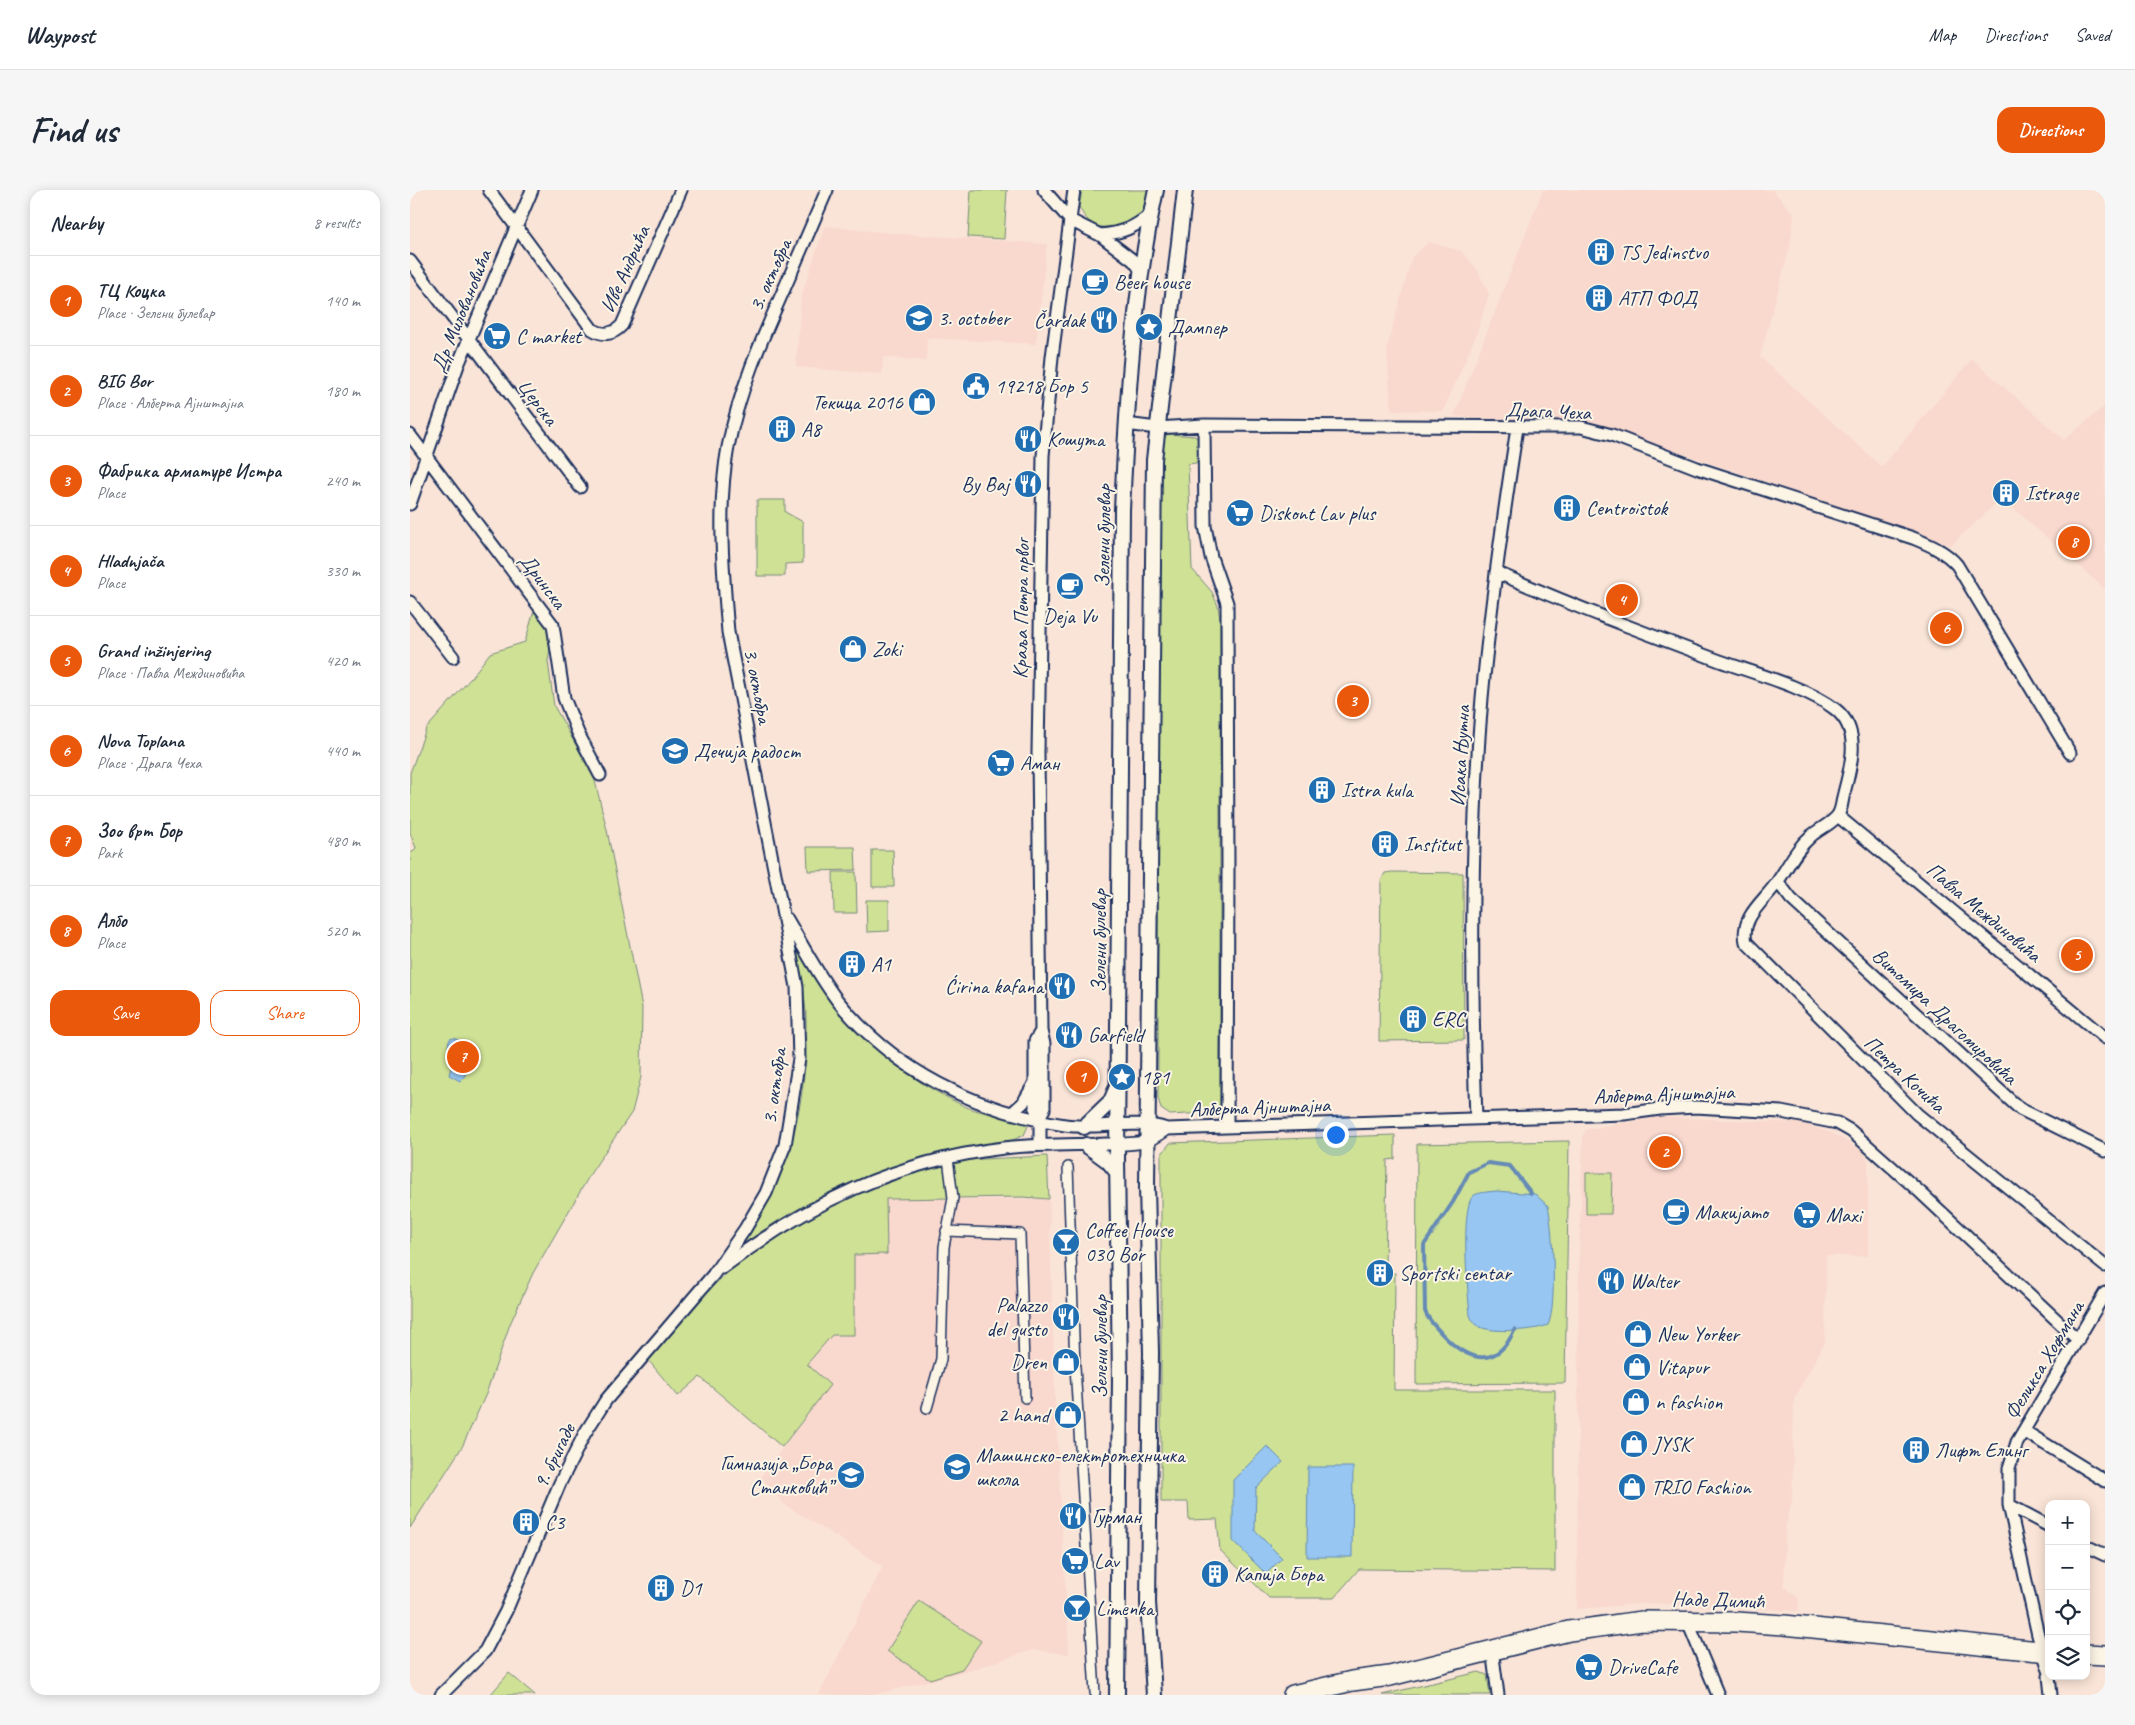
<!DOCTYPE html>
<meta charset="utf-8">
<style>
body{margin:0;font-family:Caveat,sans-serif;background:#f6f6f7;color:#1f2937}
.controls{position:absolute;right:15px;bottom:15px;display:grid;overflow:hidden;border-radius:10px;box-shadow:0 2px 12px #0003}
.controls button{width:45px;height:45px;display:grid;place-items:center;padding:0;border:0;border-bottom:1px solid #e0e1e3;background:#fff;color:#1f2937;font:25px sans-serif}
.you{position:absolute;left:925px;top:944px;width:18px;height:18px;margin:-12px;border:4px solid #fff;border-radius:50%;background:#1a73e8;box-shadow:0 0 0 8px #1a73e833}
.badge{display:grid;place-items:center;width:32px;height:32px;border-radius:50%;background:#ea580c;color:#fff;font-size:16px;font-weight:700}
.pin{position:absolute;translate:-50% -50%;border:2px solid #fff;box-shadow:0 1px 5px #0006}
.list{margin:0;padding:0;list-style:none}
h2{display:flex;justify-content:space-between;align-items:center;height:65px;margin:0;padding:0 20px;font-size:21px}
h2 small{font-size:16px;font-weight:400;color:#747a83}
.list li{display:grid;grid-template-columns:32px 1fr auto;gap:15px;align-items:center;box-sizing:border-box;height:90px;padding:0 20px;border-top:1px solid #e0e1e3}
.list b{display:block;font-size:19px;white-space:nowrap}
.list p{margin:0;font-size:16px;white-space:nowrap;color:#747a83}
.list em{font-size:16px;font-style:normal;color:#747a83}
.actions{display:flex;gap:10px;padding:15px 20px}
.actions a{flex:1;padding:11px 0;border:1px solid #ea580c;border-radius:15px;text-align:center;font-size:18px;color:#ea580c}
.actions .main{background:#ea580c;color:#fff}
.icon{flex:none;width:28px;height:28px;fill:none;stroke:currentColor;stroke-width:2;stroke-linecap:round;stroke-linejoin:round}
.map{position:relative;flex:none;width:1695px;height:1505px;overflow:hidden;border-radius:15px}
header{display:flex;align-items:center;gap:30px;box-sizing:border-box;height:70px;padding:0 25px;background:#fff;border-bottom:1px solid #e0e1e3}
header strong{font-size:24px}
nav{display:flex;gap:28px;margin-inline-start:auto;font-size:18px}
.intro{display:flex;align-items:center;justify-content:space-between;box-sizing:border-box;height:120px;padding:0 30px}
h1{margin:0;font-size:35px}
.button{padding:12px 22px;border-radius:15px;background:#ea580c;color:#fff;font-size:18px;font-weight:700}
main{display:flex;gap:30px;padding:0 30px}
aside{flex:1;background:#fff;border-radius:15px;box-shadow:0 2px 12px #0003}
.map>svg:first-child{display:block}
.built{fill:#f9d8cd}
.green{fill:#cfe195;stroke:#75887a}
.water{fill:#96c6f1;stroke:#658ab6}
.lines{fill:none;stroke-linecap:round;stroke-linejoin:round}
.stream{stroke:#658ab6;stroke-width:4}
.pedestrian-casing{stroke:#1b2f5e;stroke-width:12}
.minor-casing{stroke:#1b2f5e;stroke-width:15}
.tertiary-casing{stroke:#1b2f5e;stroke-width:18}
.primary-casing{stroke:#1b2f5e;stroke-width:22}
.pedestrian{stroke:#fcf5e5;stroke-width:9}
.minor{stroke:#fcf5e5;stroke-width:11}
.tertiary{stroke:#fcf5e5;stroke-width:14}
.primary{stroke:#fcf5e5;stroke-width:19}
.labels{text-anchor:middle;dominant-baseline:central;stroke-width:4;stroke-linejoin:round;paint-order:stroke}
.poi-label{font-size:21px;fill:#1b2f5e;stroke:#fcf5e5;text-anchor:start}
.street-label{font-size:21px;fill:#1b2f5e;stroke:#fcf5e5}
</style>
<header>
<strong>Waypost</strong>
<nav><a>Map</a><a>Directions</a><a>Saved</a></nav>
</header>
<div class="intro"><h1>Find us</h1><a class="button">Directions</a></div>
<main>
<aside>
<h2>Nearby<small>8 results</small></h2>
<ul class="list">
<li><span class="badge">1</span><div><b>ТЦ Коцка</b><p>Place · Зелени булевар</p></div><em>140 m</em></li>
<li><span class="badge">2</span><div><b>BIG Bor</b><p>Place · Алберта Ајнштајна</p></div><em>180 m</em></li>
<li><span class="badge">3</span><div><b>Фабрика арматуре Истра</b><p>Place</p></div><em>240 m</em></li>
<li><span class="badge">4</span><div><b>Hladnjača</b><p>Place</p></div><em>330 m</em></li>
<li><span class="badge">5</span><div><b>Grand inžinjering</b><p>Place · Павла Междиновића</p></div><em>420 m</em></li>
<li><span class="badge">6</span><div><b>Nova Toplana</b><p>Place · Драга Чеха</p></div><em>440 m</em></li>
<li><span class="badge">7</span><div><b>Зоо врт Бор</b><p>Park</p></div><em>480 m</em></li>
<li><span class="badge">8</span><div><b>Албо</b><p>Place</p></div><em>520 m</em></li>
</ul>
<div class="actions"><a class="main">Save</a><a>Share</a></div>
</aside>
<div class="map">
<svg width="1695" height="1505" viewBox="0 0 1695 1505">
<rect width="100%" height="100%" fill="#fae4d7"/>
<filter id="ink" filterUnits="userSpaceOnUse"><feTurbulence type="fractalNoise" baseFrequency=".02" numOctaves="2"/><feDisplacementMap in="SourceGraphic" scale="10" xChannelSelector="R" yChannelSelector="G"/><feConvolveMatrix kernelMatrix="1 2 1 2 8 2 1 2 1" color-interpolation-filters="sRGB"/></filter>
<g filter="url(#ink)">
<path class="built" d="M1133,0H1362L1384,24L1380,56L1350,167L1472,277L1562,169L1654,250L1695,216V399L1592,308L1541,355L1189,235L1044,226Z
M415,36L480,43L637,54L626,154L517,148L516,171L473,167L472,184L386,177L391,107Z
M1019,52L1051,61L1067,79L1079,104L1066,145L1033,221L981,220L977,158L1002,67Z
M1249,927L1390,933L1419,942L1433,949L1455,963L1458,972V1066H1416L1415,1152L1384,1209L1382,1311L1375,1338L1374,1396L1389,1409L1388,1421L1239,1413L1167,1419L1169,1071L1173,945L1177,939Z
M475,1009H639L645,1212L659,1464L623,1460L566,1478L464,1505H409L473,1376L374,1314L351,1287L420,1195L397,1175L422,1145H444V1065L477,1064Z"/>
<path class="green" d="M561,0H597L594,49L558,47Z
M672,0H737C735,7 735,17 731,23C724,35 699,40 688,36C678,33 673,25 669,17Z
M757,244L785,246C793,254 790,264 786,273L778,274L782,379L802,402L808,416L810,429V922L760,925L751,919L748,908V270L750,257Z
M347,310H375V322L393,332V373L375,374V386H347Z
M126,414L142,446L138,471L144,516L184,587L197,640L232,817L231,887L222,922L182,981L123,1083L100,1134L76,1204L52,1257L0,1338V664L6,658L0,643V583L16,539L61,488L80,463L115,452Z
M397,657H445L446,680L398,681Z
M462,660H483L484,697H462Z
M423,682H446L447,723H424Z
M982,682L1053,683L1054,850L969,851L971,691L975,683Z
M456,710H479V741L457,742Z
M386,756C434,832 471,876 554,916C568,923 612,929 618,936L614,945L603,950C495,965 422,992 333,1054C379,990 398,910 396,831C396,806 390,781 386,756Z
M985,945V969L977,970L975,1079H966L967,1088H974L975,1083H985L984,1200H1145V1381L949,1379L924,1408H859L810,1360L807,1329L779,1330L778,1312H751V965L760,953Z
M1159,951L1155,1193L1006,1194L1007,954Z
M637,966L639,1009L612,1007L476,1009L477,1064L444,1065V1145H422L397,1174L420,1195L372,1257L290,1187L268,1206L234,1165L280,1117L341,1061L423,1013L497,983L552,970Z
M1176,983H1202L1201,1024H1176Z
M509,1411L571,1451L552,1479L520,1489L477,1461Z
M1069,1482L1077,1485L1080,1505H972Z
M99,1483L125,1505H80Z"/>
<path class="water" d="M44,848L50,851L51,858L49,861L58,868C60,878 57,884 50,891L39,885L44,867C39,862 36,857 40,849Z
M1086,1001L1125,1004L1138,1016C1143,1036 1147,1118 1138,1135C1125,1141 1083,1143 1070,1137C1065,1135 1062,1131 1060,1125C1058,1105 1050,1018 1063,1006C1068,1002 1079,1002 1086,1001Z
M857,1256L873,1272L846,1298L845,1341L872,1368L856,1384L823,1351V1290Z
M898,1277H943L942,1367H897Z"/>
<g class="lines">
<path class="stream" d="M1105,1139C1086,1181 1057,1171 1031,1143C1025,1136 1018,1130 1015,1121L1014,1055L1043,1012L1059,982L1078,973L1100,976L1121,1003"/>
<defs>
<path id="pedestrian" d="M658,977L665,1176L685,1503
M536,1041L610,1044L615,1208
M517,1218L531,1169L534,1057L543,1008L538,968"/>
<path id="minor" d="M79,0L182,139C193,146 203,145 212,135L271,0
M634,0L660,30L690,45L724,71L731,80
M690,45C712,43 724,38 741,24
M0,71L170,297
M716,234L747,238L794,235L1171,237L1202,245L1287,278L1503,348C1520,355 1535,361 1547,375L1660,563
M794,235L795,336L801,367L817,413L818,681L817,937
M0,245L143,435L154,508L168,543L190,585
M0,314L48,175L122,0
M1086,382C1160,415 1235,443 1310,471C1344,483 1398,498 1425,519C1452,540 1441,576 1434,603C1432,610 1432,619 1428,625C1423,633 1409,639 1401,646C1386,659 1379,675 1368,691C1356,710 1330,726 1336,752L1507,924L1695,1076
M0,412L43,467
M1428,626L1695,848
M1368,692L1381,709L1577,889L1610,919L1695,961
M377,729C393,756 408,785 427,810C484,881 566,921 655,935C689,940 724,928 757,939L1214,924L1250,919L1286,917L1371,922L1427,933L1441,941L1511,1003L1668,1150
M602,923L613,913L624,894
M630,926L625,918V851L631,841
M1066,928C1061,789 1060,648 1072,508C1080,418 1093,328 1107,238
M630,955V926L634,919V854L631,841L628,563L633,266L642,167L664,0
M312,1078C399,1013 485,971 594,958C628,954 662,955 696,954C709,954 725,955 737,951C744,948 751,943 757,939
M1614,1241L1695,1291
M1599,1315L1639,1336
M1676,1356L1695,1365
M1277,1430L1308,1505
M1082,1459L1088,1505
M1639,1480L1628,1445L1599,1315V1278L1607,1252L1695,1103
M1639,1486L1641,1505
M31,1505L75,1461L96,1421L150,1293L175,1243L196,1210L303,1085L335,1039L356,1003L375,955L389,869L387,797L318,442C313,381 307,317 318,257C329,200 352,149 375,97C389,65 403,32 417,0"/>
<path id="tertiary" d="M674,937L701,911L707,897
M676,955L698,971L707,982
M707,1505L710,1188L707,968L712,320C717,213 723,105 746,0
M744,1505L738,1412L741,1163L737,997L744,270L775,0"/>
<path id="primary" d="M1676,1464L1695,1465
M883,1505L942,1491L980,1486L1159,1441L1232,1431L1326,1432L1374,1435L1639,1462"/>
</defs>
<use href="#pedestrian" class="pedestrian-casing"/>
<use href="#minor" class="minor-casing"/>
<use href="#tertiary" class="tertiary-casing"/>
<use href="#primary" class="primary-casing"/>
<use href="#pedestrian" class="pedestrian"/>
<use href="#minor" class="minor"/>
<use href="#tertiary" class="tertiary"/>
<use href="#primary" class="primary"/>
</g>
</g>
<defs>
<symbol id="building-disc" viewBox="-11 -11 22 22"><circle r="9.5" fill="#1f6fb2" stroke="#fcf5e5"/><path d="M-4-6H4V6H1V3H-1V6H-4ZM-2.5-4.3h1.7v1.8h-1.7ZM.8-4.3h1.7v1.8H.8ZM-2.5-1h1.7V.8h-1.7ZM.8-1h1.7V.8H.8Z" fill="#fff"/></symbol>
<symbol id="cafe-disc" viewBox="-11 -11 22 22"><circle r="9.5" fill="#1f6fb2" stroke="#fcf5e5"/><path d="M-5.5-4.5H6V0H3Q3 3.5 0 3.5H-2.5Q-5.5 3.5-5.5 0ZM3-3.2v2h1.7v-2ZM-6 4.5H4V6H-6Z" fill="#fff"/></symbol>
<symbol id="school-disc" viewBox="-11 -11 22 22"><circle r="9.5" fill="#1f6fb2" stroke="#fcf5e5"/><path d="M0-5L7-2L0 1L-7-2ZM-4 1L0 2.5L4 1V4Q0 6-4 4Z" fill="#fff"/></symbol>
<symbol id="restaurant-disc" viewBox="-11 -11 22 22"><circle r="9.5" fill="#1f6fb2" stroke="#fcf5e5"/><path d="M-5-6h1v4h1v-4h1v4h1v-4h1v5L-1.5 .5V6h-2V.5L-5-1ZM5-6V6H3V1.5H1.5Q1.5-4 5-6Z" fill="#fff"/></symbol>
<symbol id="sight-disc" viewBox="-11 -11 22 22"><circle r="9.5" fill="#1f6fb2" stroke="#fcf5e5"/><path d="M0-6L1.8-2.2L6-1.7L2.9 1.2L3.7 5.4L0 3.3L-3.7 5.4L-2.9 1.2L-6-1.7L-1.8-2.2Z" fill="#fff"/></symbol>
<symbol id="supermarket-disc" viewBox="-11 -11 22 22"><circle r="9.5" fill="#1f6fb2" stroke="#fcf5e5"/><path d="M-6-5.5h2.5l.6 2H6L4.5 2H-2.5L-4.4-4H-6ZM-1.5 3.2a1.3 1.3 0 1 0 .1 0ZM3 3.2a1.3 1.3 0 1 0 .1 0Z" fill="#fff"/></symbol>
<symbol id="civic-disc" viewBox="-11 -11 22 22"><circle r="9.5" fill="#1f6fb2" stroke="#fcf5e5"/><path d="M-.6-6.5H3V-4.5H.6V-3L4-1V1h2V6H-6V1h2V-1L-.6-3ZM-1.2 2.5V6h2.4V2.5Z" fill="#fff"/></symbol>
<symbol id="shop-disc" viewBox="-11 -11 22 22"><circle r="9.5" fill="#1f6fb2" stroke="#fcf5e5"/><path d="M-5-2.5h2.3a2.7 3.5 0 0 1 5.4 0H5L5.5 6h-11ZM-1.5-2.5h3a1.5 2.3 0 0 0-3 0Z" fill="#fff"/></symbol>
<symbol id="bar-disc" viewBox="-11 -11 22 22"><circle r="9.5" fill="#1f6fb2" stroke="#fcf5e5"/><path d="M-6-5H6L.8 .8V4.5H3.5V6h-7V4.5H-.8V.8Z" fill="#fff"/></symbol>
</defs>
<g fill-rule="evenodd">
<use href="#building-disc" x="1175" y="46" width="32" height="32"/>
<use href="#cafe-disc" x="669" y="76" width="32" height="32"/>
<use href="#building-disc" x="1173" y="92" width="32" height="32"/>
<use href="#school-disc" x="493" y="112" width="32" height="32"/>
<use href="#restaurant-disc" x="678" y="114" width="32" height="32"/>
<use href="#sight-disc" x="723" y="121" width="32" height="32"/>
<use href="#supermarket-disc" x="71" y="130" width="32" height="32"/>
<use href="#civic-disc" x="550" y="180" width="32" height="32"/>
<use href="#shop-disc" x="496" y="196" width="32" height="32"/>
<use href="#building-disc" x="356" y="223" width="32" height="32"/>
<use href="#restaurant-disc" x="602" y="233" width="32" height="32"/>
<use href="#restaurant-disc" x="602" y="278" width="32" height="32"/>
<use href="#building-disc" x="1580" y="287" width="32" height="32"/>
<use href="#building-disc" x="1141" y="302" width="32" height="32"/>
<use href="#supermarket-disc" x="814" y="307" width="32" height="32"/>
<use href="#cafe-disc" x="644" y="380" width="32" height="32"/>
<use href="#shop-disc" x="427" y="443" width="32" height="32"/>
<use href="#school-disc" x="249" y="545" width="32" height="32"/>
<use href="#supermarket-disc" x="575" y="557" width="32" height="32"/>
<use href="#building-disc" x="896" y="584" width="32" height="32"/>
<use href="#building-disc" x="959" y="638" width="32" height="32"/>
<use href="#building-disc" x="426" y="758" width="32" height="32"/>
<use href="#restaurant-disc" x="636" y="780" width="32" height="32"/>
<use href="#building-disc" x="987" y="813" width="32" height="32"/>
<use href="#restaurant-disc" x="643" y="829" width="32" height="32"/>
<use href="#sight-disc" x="696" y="871" width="32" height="32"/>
<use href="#cafe-disc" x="1250" y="1006" width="32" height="32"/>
<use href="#supermarket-disc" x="1381" y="1009" width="32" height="32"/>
<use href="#bar-disc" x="640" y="1036" width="32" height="32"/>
<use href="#building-disc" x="954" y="1067" width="32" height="32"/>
<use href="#restaurant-disc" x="1185" y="1075" width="32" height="32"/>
<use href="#restaurant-disc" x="640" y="1111" width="32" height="32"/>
<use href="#shop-disc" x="1212" y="1128" width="32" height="32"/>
<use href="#shop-disc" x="640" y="1156" width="32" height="32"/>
<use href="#shop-disc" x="1211" y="1161" width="32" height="32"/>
<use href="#shop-disc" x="1210" y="1196" width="32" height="32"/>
<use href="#shop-disc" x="642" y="1209" width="32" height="32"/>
<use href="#shop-disc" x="1208" y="1238" width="32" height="32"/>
<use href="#building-disc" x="1490" y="1244" width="32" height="32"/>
<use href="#school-disc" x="531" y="1261" width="32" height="32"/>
<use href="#school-disc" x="425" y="1269" width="32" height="32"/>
<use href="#shop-disc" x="1206" y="1281" width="32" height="32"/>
<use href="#restaurant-disc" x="647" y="1310" width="32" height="32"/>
<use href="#building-disc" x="100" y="1316" width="32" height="32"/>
<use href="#supermarket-disc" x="649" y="1355" width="32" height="32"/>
<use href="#building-disc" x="789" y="1368" width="32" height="32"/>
<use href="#building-disc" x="235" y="1382" width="32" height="32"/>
<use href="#bar-disc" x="651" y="1402" width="32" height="32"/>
<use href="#supermarket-disc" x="1163" y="1461" width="32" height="32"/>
</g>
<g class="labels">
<g class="poi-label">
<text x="1210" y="62">TS Jedinstvo</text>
<text x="704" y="92">Beer house</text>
<text x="1208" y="108">АТП ФОД</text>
<text x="528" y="128">3. october</text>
<text x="675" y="130" text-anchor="end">Čardak</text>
<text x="758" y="137">Дампер</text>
<text x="106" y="146">C market</text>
<text x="585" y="196">19218 Бор 5</text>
<text x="493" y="212" text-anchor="end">Текица 2016</text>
<text x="391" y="239">A8</text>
<text x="637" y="249">Кошута</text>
<text x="599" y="294" text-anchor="end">By Baj</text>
<text x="1615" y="303">Istrage</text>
<text x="1176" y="318">Centroistok</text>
<text x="849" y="323">Diskont Lav plus</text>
<text x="660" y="426" text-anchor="middle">Deja Vu</text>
<text x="462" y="459">Zoki</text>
<text x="284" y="561">Дечија радост</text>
<text x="610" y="573">Аман</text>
<text x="931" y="600">Istra kula</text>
<text x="994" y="654">Institut</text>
<text x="461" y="774">A1</text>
<text x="633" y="796" text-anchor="end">Ćirina kafana</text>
<text x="1022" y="829">ERC</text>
<text x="678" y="845">Garfield</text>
<text x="731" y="887">181</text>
<text x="1285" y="1022">Макијато</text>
<text x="1416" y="1025">Maxi</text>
<text x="675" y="1040">Coffee House<tspan x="675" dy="24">030 Bor</tspan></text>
<text x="989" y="1083">Sportski centar</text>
<text x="1220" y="1091">Walter</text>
<text x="637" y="1115" text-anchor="end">Palazzo<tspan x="637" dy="24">del gusto</tspan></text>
<text x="1247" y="1144">New Yorker</text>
<text x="637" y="1172" text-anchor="end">Dren</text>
<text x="1246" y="1177">Vitapur</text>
<text x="1245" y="1212">n fashion</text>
<text x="639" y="1225" text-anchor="end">2 hand</text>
<text x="1243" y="1254">JYSK</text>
<text x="1525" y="1260">Лифт Елинг</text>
<text x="566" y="1265">Машинско-електротехничка<tspan x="566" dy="24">школа</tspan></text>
<text x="422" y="1273" text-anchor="end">Гимназија „Бора<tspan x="422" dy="24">Станковић”</tspan></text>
<text x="1241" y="1297">TRIO Fashion</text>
<text x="682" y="1326">Гурман</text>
<text x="135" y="1332">C3</text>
<text x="684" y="1371">Lav</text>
<text x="824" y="1384">Капија Бора</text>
<text x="270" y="1398">D1</text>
<text x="686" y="1418">Limenka</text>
<text x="1198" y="1477">DriveCafe</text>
</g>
<g class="street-label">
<text transform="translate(215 79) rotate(-66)">Иве Андрића</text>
<text transform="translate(360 85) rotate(-66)">3. октобра</text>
<text transform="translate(51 121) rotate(-68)">Др Миловановића</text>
<text transform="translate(128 212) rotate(53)">Церска</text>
<text transform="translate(1138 221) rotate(2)">Драга Чеха</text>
<text transform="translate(693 346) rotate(-89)">Зелени булевар</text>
<text transform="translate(133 391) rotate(53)">Дринска</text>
<text transform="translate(611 419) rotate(-89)">Краља Петра првог</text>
<text transform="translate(348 496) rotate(79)">3. октобра</text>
<text transform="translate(1050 566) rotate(-87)">Исака Њутна</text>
<text transform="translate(1574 722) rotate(40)">Павла Междиновића</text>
<text transform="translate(689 751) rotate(-90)">Зелени булевар</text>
<text transform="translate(1535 826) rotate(43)">Витомира Драгомировића</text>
<text transform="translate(1495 884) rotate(43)">Петра Кочића</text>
<text transform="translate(364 896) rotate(-82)">3. октобра</text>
<text transform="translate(1254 904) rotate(-2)">Алберта Ајнштајна</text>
<text transform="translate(850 917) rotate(-2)">Алберта Ајнштајна</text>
<text transform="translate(690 1157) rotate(-90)">Зелени булевар</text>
<text transform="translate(1634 1170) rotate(-59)">Феликса Хофмана</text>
<text transform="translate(144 1266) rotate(-64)">9. бригаде</text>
<text transform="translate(1308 1410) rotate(2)">Наде Димић</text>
</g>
</g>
</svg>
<div class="controls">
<button>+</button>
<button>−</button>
<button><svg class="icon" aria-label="locate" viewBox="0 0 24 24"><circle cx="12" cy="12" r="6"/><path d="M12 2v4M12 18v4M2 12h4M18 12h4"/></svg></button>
<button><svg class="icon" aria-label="layers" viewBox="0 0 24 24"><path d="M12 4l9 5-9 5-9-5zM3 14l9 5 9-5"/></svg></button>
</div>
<div class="you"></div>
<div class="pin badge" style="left:672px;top:887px">1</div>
<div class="pin badge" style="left:1255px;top:962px">2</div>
<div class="pin badge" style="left:943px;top:511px">3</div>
<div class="pin badge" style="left:1212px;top:410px">4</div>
<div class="pin badge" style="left:1667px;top:765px">5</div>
<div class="pin badge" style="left:1536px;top:438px">6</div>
<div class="pin badge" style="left:53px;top:867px">7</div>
<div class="pin badge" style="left:1664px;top:352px">8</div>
</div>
</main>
